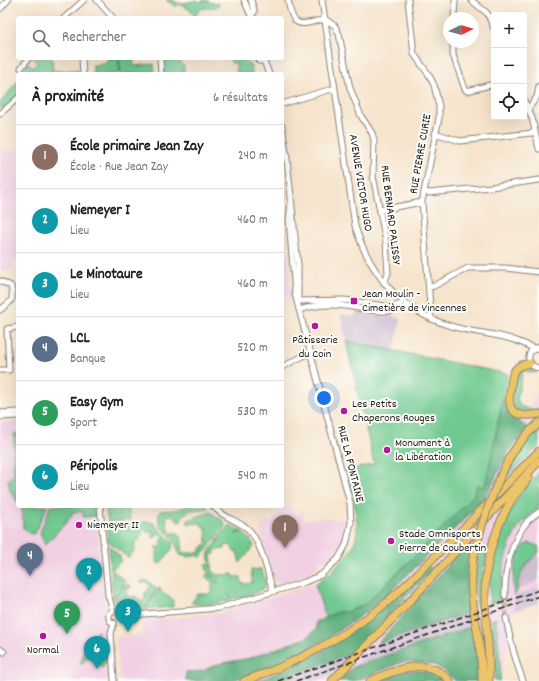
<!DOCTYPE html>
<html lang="fr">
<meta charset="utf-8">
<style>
body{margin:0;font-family:Dekko,sans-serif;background:#f6f6f6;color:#202124}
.controls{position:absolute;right:12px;top:12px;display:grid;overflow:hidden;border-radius:4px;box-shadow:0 4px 16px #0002}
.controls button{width:36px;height:36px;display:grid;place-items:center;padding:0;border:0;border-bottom:1px solid #e0e0e0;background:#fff;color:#202124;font:20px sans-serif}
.compass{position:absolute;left:443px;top:12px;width:36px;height:36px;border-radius:50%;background:#fff;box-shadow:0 4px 16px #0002;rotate:84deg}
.you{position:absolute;left:324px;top:398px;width:14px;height:14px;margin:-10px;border:3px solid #fff;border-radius:50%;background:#1a73e8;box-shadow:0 0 0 6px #1a73e833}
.badge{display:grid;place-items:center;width:26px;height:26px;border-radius:50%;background:#2563eb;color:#fff;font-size:13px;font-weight:700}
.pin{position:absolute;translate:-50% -33px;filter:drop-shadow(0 1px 2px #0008)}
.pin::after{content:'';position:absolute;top:21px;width:14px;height:12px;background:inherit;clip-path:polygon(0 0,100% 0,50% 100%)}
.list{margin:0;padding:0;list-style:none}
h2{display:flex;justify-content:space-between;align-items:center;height:52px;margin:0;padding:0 16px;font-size:17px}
h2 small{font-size:13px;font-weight:400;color:#757577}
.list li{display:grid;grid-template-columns:26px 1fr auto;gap:12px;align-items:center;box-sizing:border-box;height:64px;padding:0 16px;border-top:1px solid #e0e0e0}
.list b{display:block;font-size:15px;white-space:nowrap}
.list p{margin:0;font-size:13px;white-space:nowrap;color:#757577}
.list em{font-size:13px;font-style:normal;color:#757577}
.icon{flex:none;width:22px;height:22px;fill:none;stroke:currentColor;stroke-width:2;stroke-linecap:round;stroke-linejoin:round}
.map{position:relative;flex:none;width:539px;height:681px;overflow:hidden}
.search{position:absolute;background:#fff;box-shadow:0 4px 16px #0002;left:16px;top:16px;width:268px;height:44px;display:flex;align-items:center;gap:10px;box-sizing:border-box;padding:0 14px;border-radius:4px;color:#757577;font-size:15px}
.panel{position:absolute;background:#fff;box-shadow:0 4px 16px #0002;left:16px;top:72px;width:268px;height:436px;border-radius:4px}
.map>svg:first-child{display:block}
.built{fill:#f1d0e3}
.industrial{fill:#cebed1}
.green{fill:#6fc990;stroke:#467256}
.forest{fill:#5bad7a;stroke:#3c644b}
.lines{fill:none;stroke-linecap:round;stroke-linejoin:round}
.minor-tunnel{stroke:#cabca9;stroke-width:5;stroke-dasharray:5 2.5;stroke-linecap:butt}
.minor-casing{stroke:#898074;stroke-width:7}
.highway-casing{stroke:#898074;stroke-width:9}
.minor{stroke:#fff;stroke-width:5}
.highway{stroke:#edc569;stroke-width:7}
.rail{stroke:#1c1c1c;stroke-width:1.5;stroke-dasharray:6 3;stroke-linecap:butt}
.highway-bridge-casing{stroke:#898074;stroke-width:9;stroke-linecap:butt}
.highway-bridge{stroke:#edc569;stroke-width:7}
.poi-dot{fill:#b5179e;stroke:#fdfcf7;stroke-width:1.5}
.labels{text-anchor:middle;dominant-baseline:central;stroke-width:4;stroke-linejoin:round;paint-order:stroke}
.street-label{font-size:12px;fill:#1c1c1c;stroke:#fdfcf7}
.poi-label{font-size:12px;fill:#1c1c1c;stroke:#fdfcf7;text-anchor:start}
</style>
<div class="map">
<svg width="539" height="681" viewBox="0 0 539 681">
<rect width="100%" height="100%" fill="#fdfcf7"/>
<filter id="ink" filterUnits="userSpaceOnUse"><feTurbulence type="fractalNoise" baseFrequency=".025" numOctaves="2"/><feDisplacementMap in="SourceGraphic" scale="8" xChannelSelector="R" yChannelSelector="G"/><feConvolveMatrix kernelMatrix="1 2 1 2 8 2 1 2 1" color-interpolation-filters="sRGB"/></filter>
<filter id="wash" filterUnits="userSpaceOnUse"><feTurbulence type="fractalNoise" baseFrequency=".012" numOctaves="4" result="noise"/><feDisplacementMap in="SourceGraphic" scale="16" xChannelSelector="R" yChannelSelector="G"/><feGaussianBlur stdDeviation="0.9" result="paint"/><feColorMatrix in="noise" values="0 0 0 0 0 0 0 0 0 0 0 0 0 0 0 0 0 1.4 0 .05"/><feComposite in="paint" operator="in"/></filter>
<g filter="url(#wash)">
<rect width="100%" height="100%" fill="#f6e4cc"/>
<path class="built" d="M18,149V269L17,260H13L14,267L13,270L3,271L0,267V150Z
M282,207H285L291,297H282Z
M539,390V552L528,562L522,570L518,581L517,590L539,580V587L515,596L514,611L500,681H120L116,638L117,637L143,635V621L221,613L315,584L330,631L360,613L482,496L505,443Z
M18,421V506H95L106,618L117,681H0V423Z
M303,506L304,520L323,518L346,520L343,538L331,559H325L318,562L314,573L280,584L275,581L272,574L260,528L266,521L269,523L280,511L278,509L279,508L290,507L295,513H301Z"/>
<path class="industrial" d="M356,311L388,318L389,315L401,319L394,351L346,341L341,314L355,317Z
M538,546H539V580L517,590L518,581L522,570L528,562L539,552Z
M539,587V603L514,611L515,596Z
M470,612L473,626L353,667L377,644Z
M353,653L332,675L315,681H275Z"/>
<path class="green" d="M166,0H173L179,4L197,0L198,2L207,0L212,3L219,4L217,7L200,9L194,18C194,9 185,8 179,4L176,7Z
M32,58H52L53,71L78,70V74H24L25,72L23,70L28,63L33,67L37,63Z
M107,58H118L120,73L115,74H93V65L107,63Z
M119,58H133L134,66L154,64L155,74H121Z
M162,58H179L180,62L184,66V72L181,74H164Z
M219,58C232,58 253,55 252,74H237L236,63H231L230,58Z
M18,81V96L0,110V103Z
M346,341L508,374L485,487L477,485L474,496L415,556L364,605L347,612L328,626L315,584C327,577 332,572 340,561C343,558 348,554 351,550C364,529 352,493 347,471L374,464Z
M526,368H528L537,373L523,371L517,399L520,406L532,410L539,409V412L529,413L516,410C514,407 512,402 512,398C512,387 516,372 526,368Z
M539,428V446L503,481C512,462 521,441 539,428Z
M18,433V503L10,490L8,480L14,474V434Z
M539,473V507C534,512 528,517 523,522C505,543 501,573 502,599L489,604L491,566L496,550L499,532L523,489Z
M20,506H47L35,533L30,534L23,528L22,510Z
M50,506H95L96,516L83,517V512H72V516L45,545L40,533Z
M105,506H127L129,508L130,520L108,522Z
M188,506H206L208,508C198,510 182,509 181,521L178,522L177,518H174L173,515L166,516L167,526L170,531L168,534C160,528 156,520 160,511L176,510Z
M210,512L224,521L225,526L201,557L197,556L196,552H201V548H204V545L207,544L206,527H202V523L188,524V520Z
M148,522C157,522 157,528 163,533C166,537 170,539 173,542L172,549L160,564L157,563L158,561L156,559L158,556L156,553L158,551L155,548L157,546L160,548L162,545L160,543L164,538L159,533L154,538L152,536L154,533L151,531L149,533L143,529L141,532L143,534L134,545L136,548L128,558L108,541L107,525Z
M230,525L242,531L235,534L243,532L250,539L254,546L240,563L237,552H234L231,545L224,546L225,549L214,550L215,554H211L212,562H210C205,552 213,545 220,540L216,541L227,527Z
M171,533H178V536H181L183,553H195V556L186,557L180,555L174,540L169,535Z
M529,543L538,546L539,552C529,560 522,569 518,581C517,587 518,592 514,596C512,582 513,549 529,543Z
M109,546L120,556L121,561L113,569H110Z
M480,550L487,551L480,588V607L477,608C474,588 475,570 480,550Z
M206,564H212L213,573H216L217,575L233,574L234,577H241L242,584L252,583L251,570L261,569C263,574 266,580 265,585C263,593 240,597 233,599L227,593L232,599C219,604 204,606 191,603L198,594H209L213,589L211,586L213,583L205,576L208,573L219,584L216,579L207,571Z
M111,571H113L125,581L124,585L113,598Z
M147,580L155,587L156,590L145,609C132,610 118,614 113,599L123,587L128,584L131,586L130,588H128L126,594L131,598L134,595L142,602L146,597L144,594L151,586L145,582L143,584L140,582Z
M158,588H160L161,592L173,600V607L146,609L157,591H158Z
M496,618L500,662V681H495L496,659L491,620Z
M99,631L90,643L103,655L107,654V661L102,668L88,656L81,665C81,654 89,636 99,631Z"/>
<path class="forest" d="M503,399C508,409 509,415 521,419L519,422L529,428L509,451L484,500L392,590L362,615L331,636L301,653L263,670L230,681H186V672L203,671L217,664L250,658L306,638L316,629V622L337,612H347L364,605L415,556L473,496L477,485L485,487Z
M471,539C467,564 465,587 470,612L377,644Z
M429,566L433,569L353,653L275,681H256C296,666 337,646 370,618C390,602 410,583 429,566Z
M473,626L478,663L477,681H455L446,672L435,665L411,662H403L355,681H338L353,667Z
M411,670C424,671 435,672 445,681L402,680L379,681L400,672Z"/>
</g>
<g filter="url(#ink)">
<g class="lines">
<path class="minor-tunnel" d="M505,596L506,618"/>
<defs>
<path id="minor" d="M97,0L113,18
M244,0L252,18
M288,0C293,30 300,25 325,19L335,26L339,34L350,88L361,116L372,133L374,140L373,176L386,242L388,273L384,283
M322,0L355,226C370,275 402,312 451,326C472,333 496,333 517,341C523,343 528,346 534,348
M408,0L414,54L429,75L434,85L439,106V118L422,202L431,319
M471,0L487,13L494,28
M0,9L8,0
M251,15L254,13V10L251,0
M64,18L84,0
M454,18L455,0
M453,42V55L465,89L467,91L494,84
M82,58L83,74
M160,58L161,74
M257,58L259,61H264
M264,61L269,74
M21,68L29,58
M524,100L532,118L539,149
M282,104L335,88
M528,109L537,97L539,86
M0,114L18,98
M282,126L287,159L298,265V300
M435,133L460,141L532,133L535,132
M424,191L428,193L491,187L539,180
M380,210L422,202
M0,281L11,286C14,302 12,300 0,310
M429,287L434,286L468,268H505L539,272
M298,301L344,300L392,307L399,305L403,301
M299,310C314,305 330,304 345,306C370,309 383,316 409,306
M539,347L531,351C526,359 530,367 539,368
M282,367L311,352
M0,370H9L7,329L18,327
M0,413L18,412
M0,417L18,416
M100,506L108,595L113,611
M213,506C222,517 236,520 247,528C261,540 268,574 273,592
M505,596C504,573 511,540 527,522C530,518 535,515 539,512
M113,611C108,613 108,617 110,621L114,623
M120,616L219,608L305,582L321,575L338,559L346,545L351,523L350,503L295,294L289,220L291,202
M506,618C510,640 515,660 523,681
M114,623L111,633L114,681
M0,649L4,652"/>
<path id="highway" d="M530,363C526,364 521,365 518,367C512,372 512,378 511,385C506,410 512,419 539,414
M507,463C514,447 525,435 539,423
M473,559C472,570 471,582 472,593C474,623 483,651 482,681
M244,681C291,665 335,642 375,612C393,598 410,581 426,565C465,528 501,489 539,451
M332,681L408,603L539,461
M370,681C395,670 428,655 450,681
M489,681C490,654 486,628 485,601C484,566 494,530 512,499C517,492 524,485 529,477"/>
</defs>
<use href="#minor" class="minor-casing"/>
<use href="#highway" class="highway-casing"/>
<use href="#minor" class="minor"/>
<use href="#highway" class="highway"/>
<path class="rail" d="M278,681L539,590
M296,681L539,596"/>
<defs>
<path id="highway-bridge" d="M473,559C481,525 491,494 507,463"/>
</defs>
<use href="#highway-bridge" class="highway-bridge-casing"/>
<use href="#highway-bridge" class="highway-bridge"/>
</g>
</g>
<g class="poi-dot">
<rect x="350" y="297" width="8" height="8" rx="2"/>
<circle cx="315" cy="326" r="4"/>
<circle cx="344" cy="411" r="4"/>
<circle cx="387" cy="450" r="4"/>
<circle cx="79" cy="525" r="4"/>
<circle cx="391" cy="541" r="4"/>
<circle cx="43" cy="636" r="4"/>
</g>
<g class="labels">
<g class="street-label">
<text transform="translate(421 154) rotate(-80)">RUE PIERRE CURIE</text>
<text transform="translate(360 183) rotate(81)">AVENUE VICTOR HUGO</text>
<text transform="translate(390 215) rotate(83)">RUE BERNARD PALISSY</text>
<text transform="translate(350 464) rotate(76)">RUE LA FONTAINE</text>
</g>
<g class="poi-label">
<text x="362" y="294">Jean Moulin -<tspan x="362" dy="14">Cimetière de Vincennes</tspan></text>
<text x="315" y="340" text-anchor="middle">Pâtisserie<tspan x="315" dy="14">du Coin</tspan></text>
<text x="352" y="404">Les Petits<tspan x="352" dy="14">Chaperons Rouges</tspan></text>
<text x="395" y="443">Monument à<tspan x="395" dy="14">la Libération</tspan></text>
<text x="87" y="525">Niemeyer II</text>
<text x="399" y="534">Stade Omnisports<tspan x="399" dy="14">Pierre de Coubertin</tspan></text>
<text x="43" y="650" text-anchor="middle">Normal</text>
</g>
</g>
</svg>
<div class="controls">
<button>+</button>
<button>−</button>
<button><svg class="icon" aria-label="locate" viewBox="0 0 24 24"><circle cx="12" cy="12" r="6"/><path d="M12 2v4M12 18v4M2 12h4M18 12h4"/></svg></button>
</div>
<svg class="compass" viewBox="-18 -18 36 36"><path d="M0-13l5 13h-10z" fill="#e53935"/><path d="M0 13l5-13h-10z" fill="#757577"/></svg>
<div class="you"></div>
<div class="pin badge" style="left:285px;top:548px;background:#8d6e63">1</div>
<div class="pin badge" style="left:89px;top:591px;background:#0f9aa8">2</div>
<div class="pin badge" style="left:128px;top:632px;background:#0f9aa8">3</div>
<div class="pin badge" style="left:30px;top:576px;background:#5c6f8a">4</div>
<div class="pin badge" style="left:67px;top:634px;background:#2e9e5b">5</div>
<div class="pin badge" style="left:97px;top:669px;background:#0f9aa8">6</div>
<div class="search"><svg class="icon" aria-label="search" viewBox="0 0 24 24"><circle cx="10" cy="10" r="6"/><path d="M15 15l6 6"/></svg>Rechercher</div>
<section class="panel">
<h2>À proximité<small>6 résultats</small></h2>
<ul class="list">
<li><span class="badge" style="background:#8d6e63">1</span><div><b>École primaire Jean Zay</b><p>École · Rue Jean Zay</p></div><em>240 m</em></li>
<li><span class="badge" style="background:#0f9aa8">2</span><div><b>Niemeyer I</b><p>Lieu</p></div><em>460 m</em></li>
<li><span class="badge" style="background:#0f9aa8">3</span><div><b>Le Minotaure</b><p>Lieu</p></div><em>460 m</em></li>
<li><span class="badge" style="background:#5c6f8a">4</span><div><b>LCL</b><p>Banque</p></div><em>520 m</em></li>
<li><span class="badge" style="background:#2e9e5b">5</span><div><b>Easy Gym</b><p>Sport</p></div><em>530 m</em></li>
<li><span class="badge" style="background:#0f9aa8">6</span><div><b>Péripolis</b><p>Lieu</p></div><em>540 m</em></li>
</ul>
</section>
</div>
